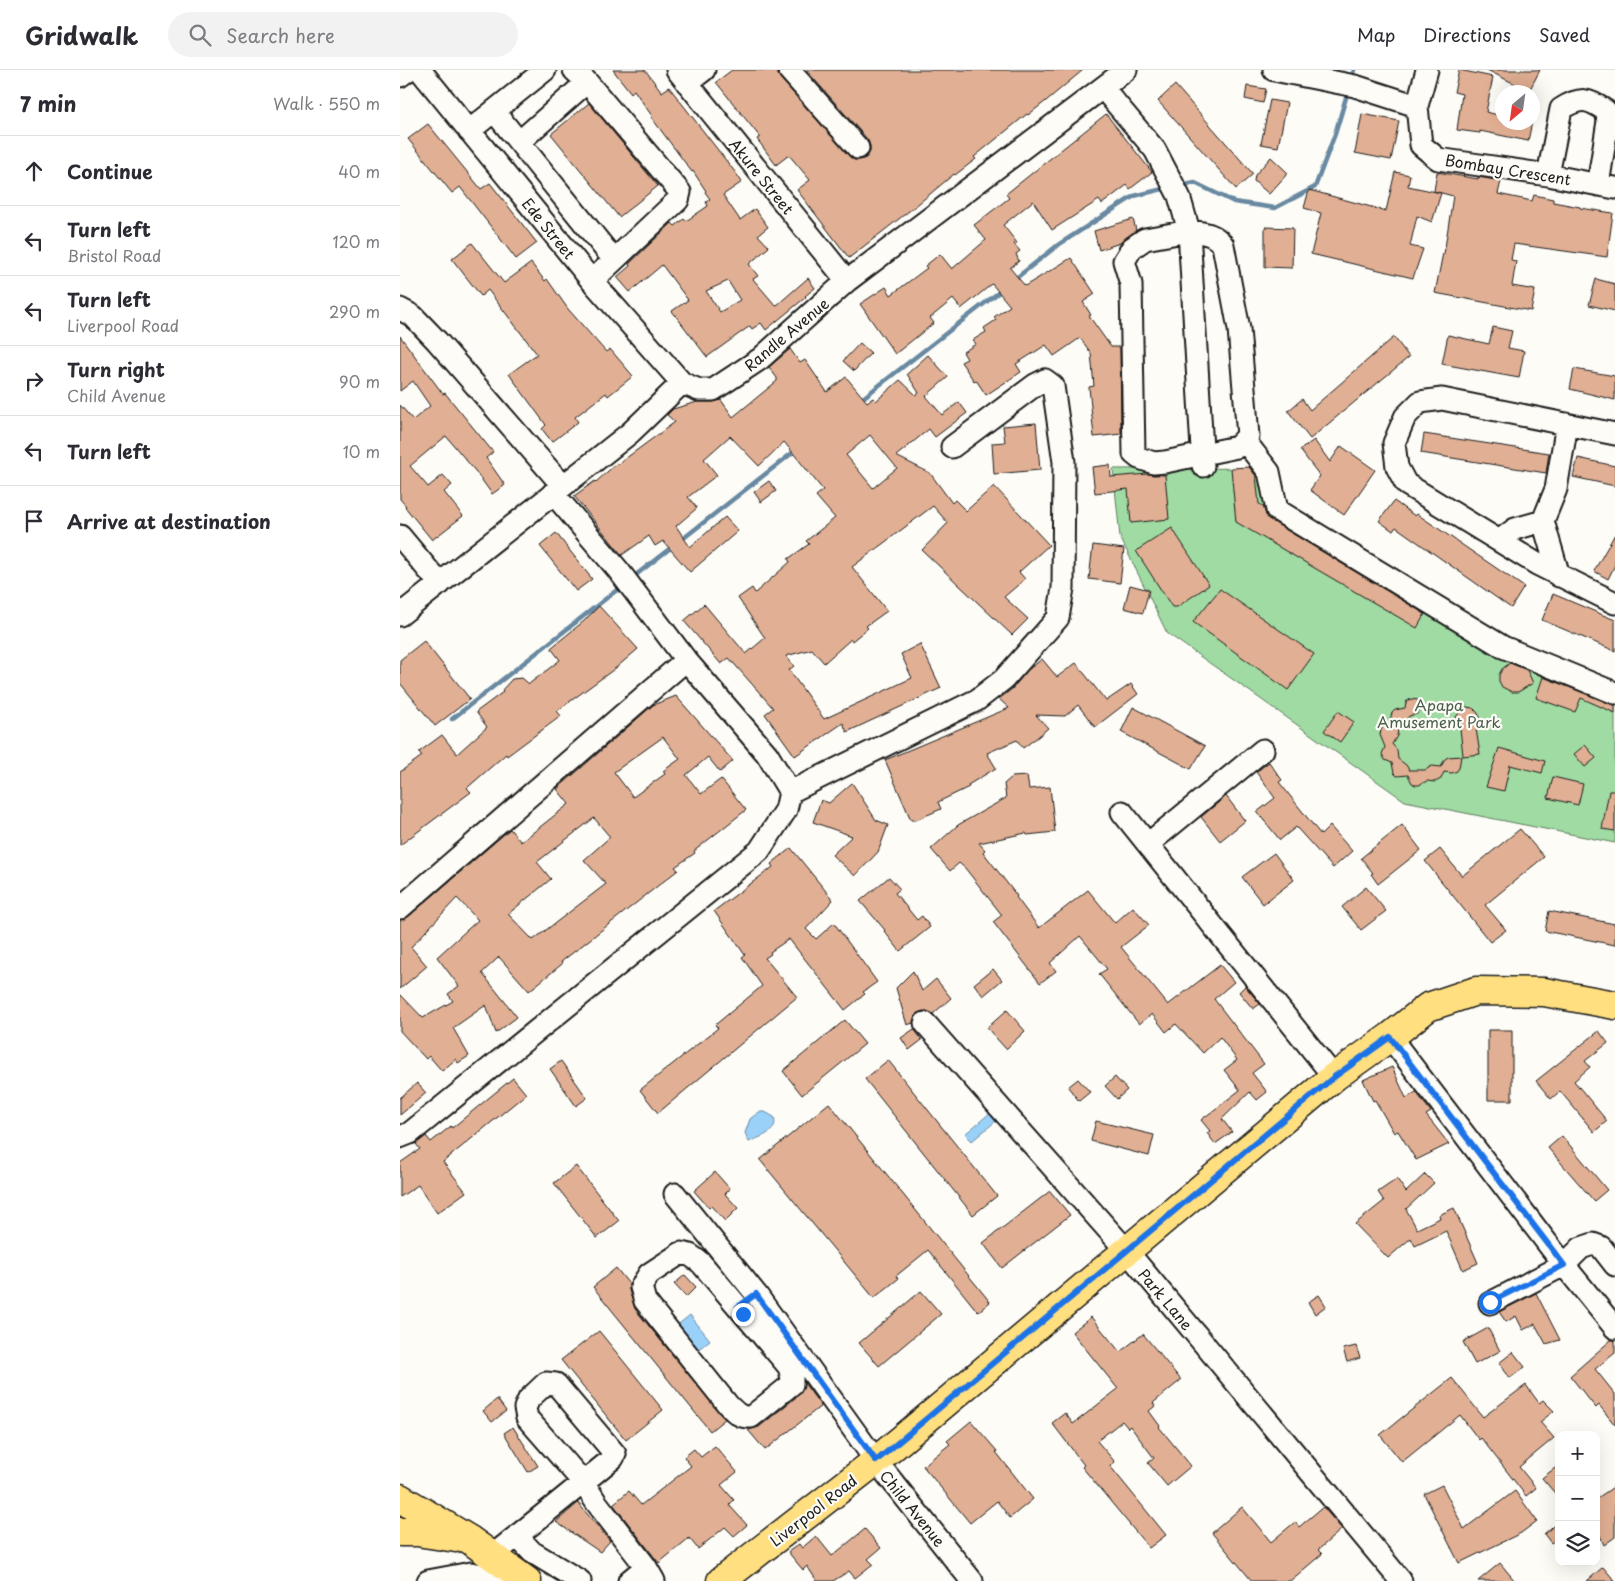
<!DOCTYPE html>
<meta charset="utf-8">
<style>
body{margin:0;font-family:"Playpen Sans",sans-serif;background:#f2f2f3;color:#2b2b33}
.controls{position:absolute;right:15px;bottom:15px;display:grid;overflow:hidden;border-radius:10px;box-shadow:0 5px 20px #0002}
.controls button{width:45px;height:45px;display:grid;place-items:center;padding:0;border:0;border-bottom:1px solid #e1e1e2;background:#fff;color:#2b2b33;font:25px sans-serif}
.compass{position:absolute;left:1095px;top:15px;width:45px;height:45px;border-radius:50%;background:#fff;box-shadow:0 5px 20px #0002;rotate:209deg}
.stop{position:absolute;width:15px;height:15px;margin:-11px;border:4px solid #1a73e8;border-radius:50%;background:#fff}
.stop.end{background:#1a73e8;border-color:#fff;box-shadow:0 1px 5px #0008}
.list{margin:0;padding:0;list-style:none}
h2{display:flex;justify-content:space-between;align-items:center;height:65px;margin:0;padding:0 20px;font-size:21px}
h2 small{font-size:16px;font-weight:400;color:#7c7c81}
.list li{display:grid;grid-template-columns:32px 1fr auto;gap:15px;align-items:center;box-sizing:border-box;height:70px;padding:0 20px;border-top:1px solid #e1e1e2}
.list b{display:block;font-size:19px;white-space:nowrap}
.list p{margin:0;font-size:16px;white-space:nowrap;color:#7c7c81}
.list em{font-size:16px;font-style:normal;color:#7c7c81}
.icon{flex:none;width:28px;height:28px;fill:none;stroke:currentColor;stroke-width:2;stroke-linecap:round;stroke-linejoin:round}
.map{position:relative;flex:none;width:1215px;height:1511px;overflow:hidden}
header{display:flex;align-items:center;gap:30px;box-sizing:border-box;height:70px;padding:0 25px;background:#fff;border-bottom:1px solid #e1e1e2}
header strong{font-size:24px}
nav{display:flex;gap:28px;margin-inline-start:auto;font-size:18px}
.search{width:350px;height:45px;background:#f2f2f3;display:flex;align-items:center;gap:12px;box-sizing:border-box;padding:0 18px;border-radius:28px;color:#7c7c81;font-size:19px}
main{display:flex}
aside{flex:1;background:#fff}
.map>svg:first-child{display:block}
.green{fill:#9fdba2;stroke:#5e7c5f}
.water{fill:#9ad1f9;stroke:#6889a1}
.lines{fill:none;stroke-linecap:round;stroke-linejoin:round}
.stream{stroke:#6889a1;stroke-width:4.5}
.building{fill:#e1af93;stroke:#1c1c1c;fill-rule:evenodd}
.minor-casing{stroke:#1c1c1c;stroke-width:25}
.major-casing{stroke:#1c1c1c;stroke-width:31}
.minor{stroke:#fdfcf7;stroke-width:21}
.major{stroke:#ffdf80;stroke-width:28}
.route{stroke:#1a73e8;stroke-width:6}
.labels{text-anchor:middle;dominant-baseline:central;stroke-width:4.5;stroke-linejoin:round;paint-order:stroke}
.street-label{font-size:15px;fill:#1c1c1c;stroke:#fdfcf7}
.park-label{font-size:15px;fill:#4a5f4b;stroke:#fdfcf7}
</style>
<header>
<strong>Gridwalk</strong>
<div class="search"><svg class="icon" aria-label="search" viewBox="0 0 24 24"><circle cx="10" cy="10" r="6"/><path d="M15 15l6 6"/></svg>Search here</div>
<nav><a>Map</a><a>Directions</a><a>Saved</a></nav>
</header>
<main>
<aside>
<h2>7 min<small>Walk · 550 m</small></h2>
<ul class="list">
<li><svg class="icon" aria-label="ahead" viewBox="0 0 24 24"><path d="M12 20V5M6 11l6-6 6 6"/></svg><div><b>Continue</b></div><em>40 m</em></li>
<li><svg class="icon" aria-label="left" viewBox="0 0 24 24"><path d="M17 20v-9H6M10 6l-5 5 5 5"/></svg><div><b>Turn left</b><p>Bristol Road</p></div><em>120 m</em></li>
<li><svg class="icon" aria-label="left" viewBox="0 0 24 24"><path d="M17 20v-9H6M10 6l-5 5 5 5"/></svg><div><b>Turn left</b><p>Liverpool Road</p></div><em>290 m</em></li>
<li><svg class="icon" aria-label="right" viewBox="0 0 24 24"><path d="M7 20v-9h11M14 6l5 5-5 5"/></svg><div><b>Turn right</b><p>Child Avenue</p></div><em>90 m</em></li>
<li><svg class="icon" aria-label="left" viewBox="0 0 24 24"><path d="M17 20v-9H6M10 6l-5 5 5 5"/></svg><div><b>Turn left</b></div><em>10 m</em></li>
<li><svg class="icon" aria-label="arrive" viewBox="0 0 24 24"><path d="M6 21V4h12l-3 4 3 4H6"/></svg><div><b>Arrive at destination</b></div></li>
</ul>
</aside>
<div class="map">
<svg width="1215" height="1511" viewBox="0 0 1215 1511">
<rect width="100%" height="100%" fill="#fdfcf7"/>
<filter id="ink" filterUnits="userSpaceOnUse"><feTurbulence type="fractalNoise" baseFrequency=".02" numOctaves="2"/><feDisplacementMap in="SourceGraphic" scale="10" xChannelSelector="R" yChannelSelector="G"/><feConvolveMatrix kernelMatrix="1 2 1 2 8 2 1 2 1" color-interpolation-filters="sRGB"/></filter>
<g filter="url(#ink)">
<path class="green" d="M867,398L871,432L1110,578L1215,620V773L1005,731L767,563L720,467L713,399Z"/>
<path class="water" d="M359,1042H365L374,1047C379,1063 361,1066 349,1072L345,1063L350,1049Z
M590,1043L596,1051L572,1071L565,1064Z
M290,1245L310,1270L295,1282L275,1257Z"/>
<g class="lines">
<path class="stream" d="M951,9L954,0
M780,116L795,113L834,132L875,138L915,117L935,64L948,21
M615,209L658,175L734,126L767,118
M459,331L603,219
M280,471L396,380
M232,508L273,476
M52,649L222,516"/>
</g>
<path class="building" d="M213,0H245L262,22L269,17L335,102L342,112L323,125L340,150L355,139L368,157L358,165L369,177L349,194L358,206L353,209L376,236L408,208L415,218L405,226L406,227L366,260L361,253L352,259L350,256L307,287L272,241L288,230L262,195L230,222L217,207L230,196L229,194L272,153L275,156L284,149L286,151L308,136L306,132L310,129L305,122L306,121L293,101L292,102L251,47L252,46L234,20L231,23ZM328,211L340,230L320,242L306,221Z
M332,0H377L380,8L449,86L454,90H460L466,88L470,82V76L468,70L406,0H683L646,31L628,45L627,44L574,87L576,89L555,105L554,104L518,134L449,188L397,120L410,110L389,85L376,95L357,69L360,67L316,12Z
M1059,0L1093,7L1086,42L1102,46V52H1132L1128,71L1080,61V63L1057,60L1062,24L1054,22Z
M1087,0H1140L1129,21Z
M775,15L853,104L836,119L758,31Z
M847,16L866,19L863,33L845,29Z
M870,30L887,33L878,77L861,74Z
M189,33L258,116L219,147L151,64Z
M706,44L752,102L730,119L727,115L702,134L699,130L652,160L633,131L603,155L617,173L614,174L620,181L616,184L619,191L610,198L625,216L671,188L695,224L683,232L691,245L689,246L711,277H720L721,364L694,367L689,317L694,316L691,283L680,268L654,286L646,275L616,294L621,302L586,325L576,310L574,311L561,292L567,289L563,282L576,274L573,270L586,262L584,258L596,250L594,247L610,236L592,214L561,239L553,229L530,248L534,253L495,284L460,234L486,217L491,225L527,198L525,196L540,184L552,199L586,170L574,155L609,128L606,124Z
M962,44L999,51L991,90L955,83Z
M28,54L81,119L90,113L137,173L116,189L60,117L52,123L8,69Z
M871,87L888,103L869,124L854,111L855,105Z
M995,102L1010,105L1008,116L1041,123L1032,152L1017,146L1010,176L1023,179L1013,208L911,184L921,143L904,138L909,120L986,141Z
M1037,102L1078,109V107L1101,111L1098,124L1132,131L1134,125L1153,129V132L1180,137V138L1213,143L1207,187L1114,174L1111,190L1116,191L1112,216L1135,220L1131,241L1035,223L1043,183L1044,184L1053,126L1034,121Z
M733,149L736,160L720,173L699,180L694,161Z
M865,157L893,158L892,198L865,197Z
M72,173L104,213L131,193L145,211L147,209L168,239L206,282L210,279L233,306L208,326L206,323L175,347L178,352L152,372L142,359L146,355L109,304L137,284L88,220L81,226L52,189Z
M1196,209L1215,214V241L1189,235Z
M1093,257L1112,261L1108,278L1124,281L1119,308L1042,294L1048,265L1089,274Z
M0,266L43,324L45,323L93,382L86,388L105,415L92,424L76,402L46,366L10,396L28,417L43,405L52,415L44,422L63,446L32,470L5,437L6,436L0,429V335L13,350L30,336L13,311L0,321Z
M994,267L1009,287L910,369L888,341L902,329L910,340Z
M460,273L471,283L454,301L443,291Z
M390,279L400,293L405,290L427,322L446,307L467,332L473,328L476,331L500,310L516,325L519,323L507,304L528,285L548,307L526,326L542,345L559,332L567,343L535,367L529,359L496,386L530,403L552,433L555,430L566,441L594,416L649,475L619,502L625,509L604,527L628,549L612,565L522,480L548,453L533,436L452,497L487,541L466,556L468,558L452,571L451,569L424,593L412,579L386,586L394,596L389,600L424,649L512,608L501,584L520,574L541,618L447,662L443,653L395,686L365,644L373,638L329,588L321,594L284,551L304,534L346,584L365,568L338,528L352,518L355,523L390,492L388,489L409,474L406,471L435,448L416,426L423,420L385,373L384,372L359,396L330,366L304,389L317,405L288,427L297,438L276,456L290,477L325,447L338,461L290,502L263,471L255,476L249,466L222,485L174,426L195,411L196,412L217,393L218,394L275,352L267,345L273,339L297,332H313L321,330L333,347L377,311V308L369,297ZM470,365L497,398L473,418L446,385Z
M1174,299L1215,306V330L1170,319Z
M636,353L640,400L594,404L592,373L605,372L603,356Z
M1024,364L1149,383L1146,403L1021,383Z
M914,370L930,392L941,376L975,400L944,445L910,420L920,406L900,380Z
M1178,388L1215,396V416L1173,407Z
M710,395L711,407L748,404L765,405L769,449L731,453L728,419L695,423L692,397Z
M849,397L856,406L859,434L863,436L867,448L1025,544L1017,558L836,452L831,398Z
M369,411L376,421L361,432L354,422Z
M994,431L1015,446L1017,444L1124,517L1111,538L996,457L993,461L979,451Z
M772,458L809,515L777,537H772L736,481Z
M156,463L192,509L176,521L140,476Z
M1215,464V495L1208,509L1194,501Z
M693,475L724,479L720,513L689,509Z
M730,515L749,520L743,543L724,538Z
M820,519L914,584L888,620L793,552Z
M1153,524L1215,550V581L1142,550Z
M199,536L238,579L217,597L157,641L161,646L107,686L106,684L67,718L71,722L0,775V702L22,686L19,682L42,665L57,684L87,657L76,642L103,622L102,620L112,609L122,608L129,614L160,590L151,578L184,551Z
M24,571L70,629L35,656L0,613V590Z
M642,589L657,607L676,593L706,631L731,614L738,624L695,657L678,635L665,646L636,645L648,658L639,666L623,678L617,670L587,683L596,698L568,715L569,717L538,732L541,739L516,750H511L485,690L609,638L599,629L612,619L628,600Z
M1110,593L1127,600L1133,613L1118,622H1112L1102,617L1099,611V605L1102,599Z
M1143,607L1215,635V643L1181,628L1175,642L1136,628Z
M276,626L333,691L320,702L308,687L286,705L301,724L321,709L346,740L294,781L295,783L275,797L278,800L161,892L162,894L129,921L99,887L82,903L117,947L96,963L86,935L53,958L69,986L58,993L56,989L42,1001L29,986L26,989L0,961V924L23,948L53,931L48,924L59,916L37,887L78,850L57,828L11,877L27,896L0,919V850L8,847L110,759L121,772L169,734L157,719L253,635ZM263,667L280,689L263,701L265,704L233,727L214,702ZM194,748L210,767L184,790L206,814L133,870L108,844L151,809L137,792Z
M1010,629L1018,630L1021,634V638L1017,644L1009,646L1005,653L998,659L997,666L992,674L997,680L998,689L1006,695L1009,700H1025L1032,696L1041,697L1045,689L1048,687L1061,686L1059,698L1057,701L1052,703L1044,702L1041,709L1035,712L1027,711L1019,715H1015L1012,713L1008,705L997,706L994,703L992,693L985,690L982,684L985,677L980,665L981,660L983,656L989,654L992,643L995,640L1005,638L1006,632Z
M733,637L805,676L791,699L721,662Z
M1067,637L1073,638L1077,642L1080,647V652L1076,659L1080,684L1063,686L1060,658L1056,651V647L1062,639Z
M938,641L954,652L940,672L924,661Z
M1185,675L1196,688L1185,697L1174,684Z
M1099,678L1145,691L1142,703L1110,695L1104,721L1086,717Z
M869,692L882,710L879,712L921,765L930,756L952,781L933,798L896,757L880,770L857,742L875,728L856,702Z
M627,706L629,719L650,717L655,762L627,765L626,763L579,773L585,780L583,782L617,826L616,827L639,858L688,820L715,853L733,837L749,855L721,877L768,935L820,895L834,912L814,929L864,994L852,1003L867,1022L857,1030L850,1022L822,1049L832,1062L815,1074L807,1063L810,1061L801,1050L840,1020L824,1000L837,990L820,967L803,983L776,954L766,962L752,944L739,954L699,904L707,899L680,866L650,893L656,901L640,913L593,852L602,845L565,798L559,793L550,801L531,779L558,755L606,728L604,714L612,707Z
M1153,707L1183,714L1178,735L1148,728Z
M452,713L476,750L488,755L478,782L455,806L432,785L452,766L413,752L421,730L429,733Z
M1209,721H1215V761L1202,759Z
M826,726L845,751L820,771L801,747Z
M1002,755L1021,780L978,814L971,804L973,803L961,788Z
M1120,759L1144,787L1085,835L1106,860L1090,872L1025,791L1040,779L1062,806Z
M391,778L433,830L406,859L416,869L434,853L477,912L463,922L465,924L445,940L389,869L370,882L371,884L365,888L397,927L258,1043L240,1020L318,958L315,955L362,916L342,887L345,885L314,841L373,797L371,794Z
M874,783L894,810L863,834L842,807Z
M489,807L500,819L495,823L517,850L522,846L530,857L500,881L484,861L485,860L460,831Z
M966,817L986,841L961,860L942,837Z
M1149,841L1215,854V875L1145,861Z
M593,899L602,910L583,926L574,914Z
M513,901L522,921L536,909L551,928L533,944L523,941L517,943L513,953L507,955L496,918Z
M845,916L860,934L853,939L839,922Z
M607,940L625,961L606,979L587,958Z
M445,950L465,974L402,1025L383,1001Z
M514,959L522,970L509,980L501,968Z
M1088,960H1112V1030H1088Z
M1199,961L1208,973L1185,991L1190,997L1174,1011L1207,1051L1194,1062L1160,1021L1151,1029L1136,1011Z
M488,990L597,1126L573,1145L465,1009Z
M161,991L187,1028L176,1036L150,999Z
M992,997L1006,1028L1016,1022L1031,1042L1026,1045L1049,1074L1016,1090L998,1061L994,1063L975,1030L973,1031L963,1010Z
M715,1007L727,1020L717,1029L705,1016Z
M113,1008L126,1024L43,1092L66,1122L37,1143L18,1115L0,1127V1093L20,1079L16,1074L26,1066L31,1072L51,1056L52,1058Z
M678,1009L690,1022L679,1031L668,1017Z
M17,1013L26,1023L0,1045V1028Z
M429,1033L590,1232L578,1242L528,1180L496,1206L498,1209L474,1228L360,1090Z
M696,1051L754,1065L749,1086L691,1071Z
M1162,1066L1207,1120L1194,1131L1148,1078Z
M176,1096L219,1151L197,1168L154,1113Z
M315,1102L330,1119L325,1124L338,1138L325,1151L311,1136L309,1138L294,1121Z
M1025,1104L1034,1113L1006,1139L1017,1159L1040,1148L1039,1145L1054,1138L1078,1193L1063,1200L1046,1161L1015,1176L1011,1168L988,1188L955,1154L984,1131L978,1122L997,1109L1006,1122Z
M650,1121L670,1145L602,1198L583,1173Z
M216,1198L229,1214V1220L235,1239L325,1349L310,1361L193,1217Z
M285,1205L296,1217L286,1227L274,1214Z
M521,1221L541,1244L479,1296L459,1273Z
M1136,1223L1160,1270L1146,1274L1135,1254L1123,1260L1116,1246L1106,1252L1099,1242Z
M919,1225L926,1236L915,1244L908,1232Z
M691,1247L720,1282L743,1264L781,1310L753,1333L755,1336L749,1341L760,1356L759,1357L791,1396L767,1416L748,1393L754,1388L730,1356L728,1358L722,1351L697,1371L715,1392L710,1396L766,1465L749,1478L682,1397L684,1395L652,1353L665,1343L673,1354L718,1319L672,1262Z
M1088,1258L1100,1281L1075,1294L1063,1272Z
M199,1261L263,1340L226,1370L161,1290Z
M1211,1270H1215V1283L1195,1299L1215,1324V1355L1199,1335L1196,1338L1170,1306Z
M956,1276L960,1288L947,1292L943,1279Z
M1113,1282L1125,1297L1110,1308L1099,1293Z
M1052,1308L1083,1347L1126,1315L1139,1333L1143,1330L1154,1341L1140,1352L1154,1368L1119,1397L1136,1418L1126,1426L1081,1368L1079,1370L1060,1345L1002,1392L980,1365Z
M404,1313L421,1336L365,1380L348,1360L359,1357L400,1324L403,1319Z
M97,1329L106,1341L92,1352L83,1341Z
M571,1351L597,1381L596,1382L633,1429L610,1448L597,1431L570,1453L523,1396L550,1374L547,1371Z
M113,1357L138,1396L128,1402L104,1363Z
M315,1376L337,1402L321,1415L334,1430L329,1435L347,1455L334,1466L325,1457L298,1479L289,1468L259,1493L213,1434L229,1421L241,1435L291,1396L284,1387L294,1379L301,1387Z
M1159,1395V1428L1142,1408Z
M1042,1415L1064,1459L1115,1421L1137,1451L1121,1463L1059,1493L1024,1424Z
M1215,1416V1467L1204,1475L1196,1456V1429Z
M178,1433L210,1471L200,1482L156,1452Z
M842,1437L871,1472L895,1452L899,1457L923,1437L942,1459L918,1480L922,1484L890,1511H852L812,1463Z
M1159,1451V1467L1151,1473L1144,1464Z
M465,1459L481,1478L468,1489L473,1494L455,1508L449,1501L433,1511H417L407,1496L403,1500L388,1482L399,1474L402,1478L416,1466L432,1486Z
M1100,1493L1115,1511H1078Z
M1203,1497L1215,1511H1187Z"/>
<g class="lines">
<defs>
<path id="minor" d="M20,0L192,211L282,313L299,320H313L360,289L447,211L726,0
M174,0L187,12L280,122L278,130L192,211
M277,0L447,211
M389,0L458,78
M874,0L955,16L1017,36
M1027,0L1017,36L1021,75L1038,89L1148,105L1215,118
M0,6L8,0
M287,13L304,0
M703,18L755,80L779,126L789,161L803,396
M94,41L214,190
M69,61L145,0
M119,72L187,12
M1148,105L1161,39C1180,27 1188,28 1206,41L1208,51L1198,115
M789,161C804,163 814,163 823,175L839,259L848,366L837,377L765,392L754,393L739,388L734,384L731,214L724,191L732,178L745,169Z
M0,239L13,246L37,271L163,416
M1215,364L1042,329L1020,332L1005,347L994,373L997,397L1006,414L1137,494L1215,533
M845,371L869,402L877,440L1103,577L1215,623
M0,466L40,514
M1099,471L1115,459L1143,451
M1159,506L1143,451L1156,419L1167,354
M0,545L230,363L282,313
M390,722L577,630L604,609L658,548L663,518L664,392L653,316L645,310L635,315L552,377
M722,742L934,1007
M748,774L863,680
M0,838L286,590
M525,953L726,1180L1001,1511
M990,967L1164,1195L1215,1258
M0,1067L10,1063L359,781L386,740L390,722L367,684L286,590L219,501L153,423
M275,1124L356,1224L476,1391L572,1511
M281,1183L290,1185L301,1193L389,1297L392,1308V1314L351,1347C340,1348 335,1342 328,1335L245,1231L241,1217L249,1204Z
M1090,1233L1164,1195L1181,1178L1193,1174L1201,1177L1215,1195
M117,1466L132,1482L180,1511
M92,1486C133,1453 173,1421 213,1388L215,1384L156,1314L146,1313L129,1329L125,1338L127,1348L183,1412L196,1432L246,1497
M28,1511L71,1503L117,1511
M229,1511L246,1497L254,1511"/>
<path id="major" d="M0,1428L70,1470L127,1511
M0,1462H17L56,1468
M321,1511L476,1391L934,1007L990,967L1028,937L1076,921L1144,922L1215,935"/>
</defs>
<use href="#minor" class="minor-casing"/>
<use href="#major" class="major-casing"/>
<use href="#minor" class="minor"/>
<use href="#major" class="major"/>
</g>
</g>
<g class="lines" filter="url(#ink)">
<path class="route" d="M343,1244L338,1237L356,1224L476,1391L934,1007L990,967L1164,1195L1090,1232"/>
</g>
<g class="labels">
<g class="street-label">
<text transform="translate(1108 99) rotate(9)">Bombay Crescent</text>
<text transform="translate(362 106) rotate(51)">Akure Street</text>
<text transform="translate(149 158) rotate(51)">Ede Street</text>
<text transform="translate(386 264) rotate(-40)">Randle Avenue</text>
<text transform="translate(766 1229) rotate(50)">Park Lane</text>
<text transform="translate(513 1438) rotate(51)">Child Avenue</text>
<text transform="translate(413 1440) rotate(-38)">Liverpool Road</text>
</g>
<g class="park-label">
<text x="1039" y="634">Apapa<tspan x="1039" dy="17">Amusement Park</tspan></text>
</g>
</g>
</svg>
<div class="controls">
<button>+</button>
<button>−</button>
<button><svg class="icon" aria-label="layers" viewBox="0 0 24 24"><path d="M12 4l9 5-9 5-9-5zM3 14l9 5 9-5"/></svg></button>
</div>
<svg class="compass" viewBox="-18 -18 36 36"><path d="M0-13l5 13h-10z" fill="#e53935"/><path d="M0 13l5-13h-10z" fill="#7c7c81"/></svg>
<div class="stop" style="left:1090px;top:1232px"></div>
<div class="stop end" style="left:343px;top:1244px"></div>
</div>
</main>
